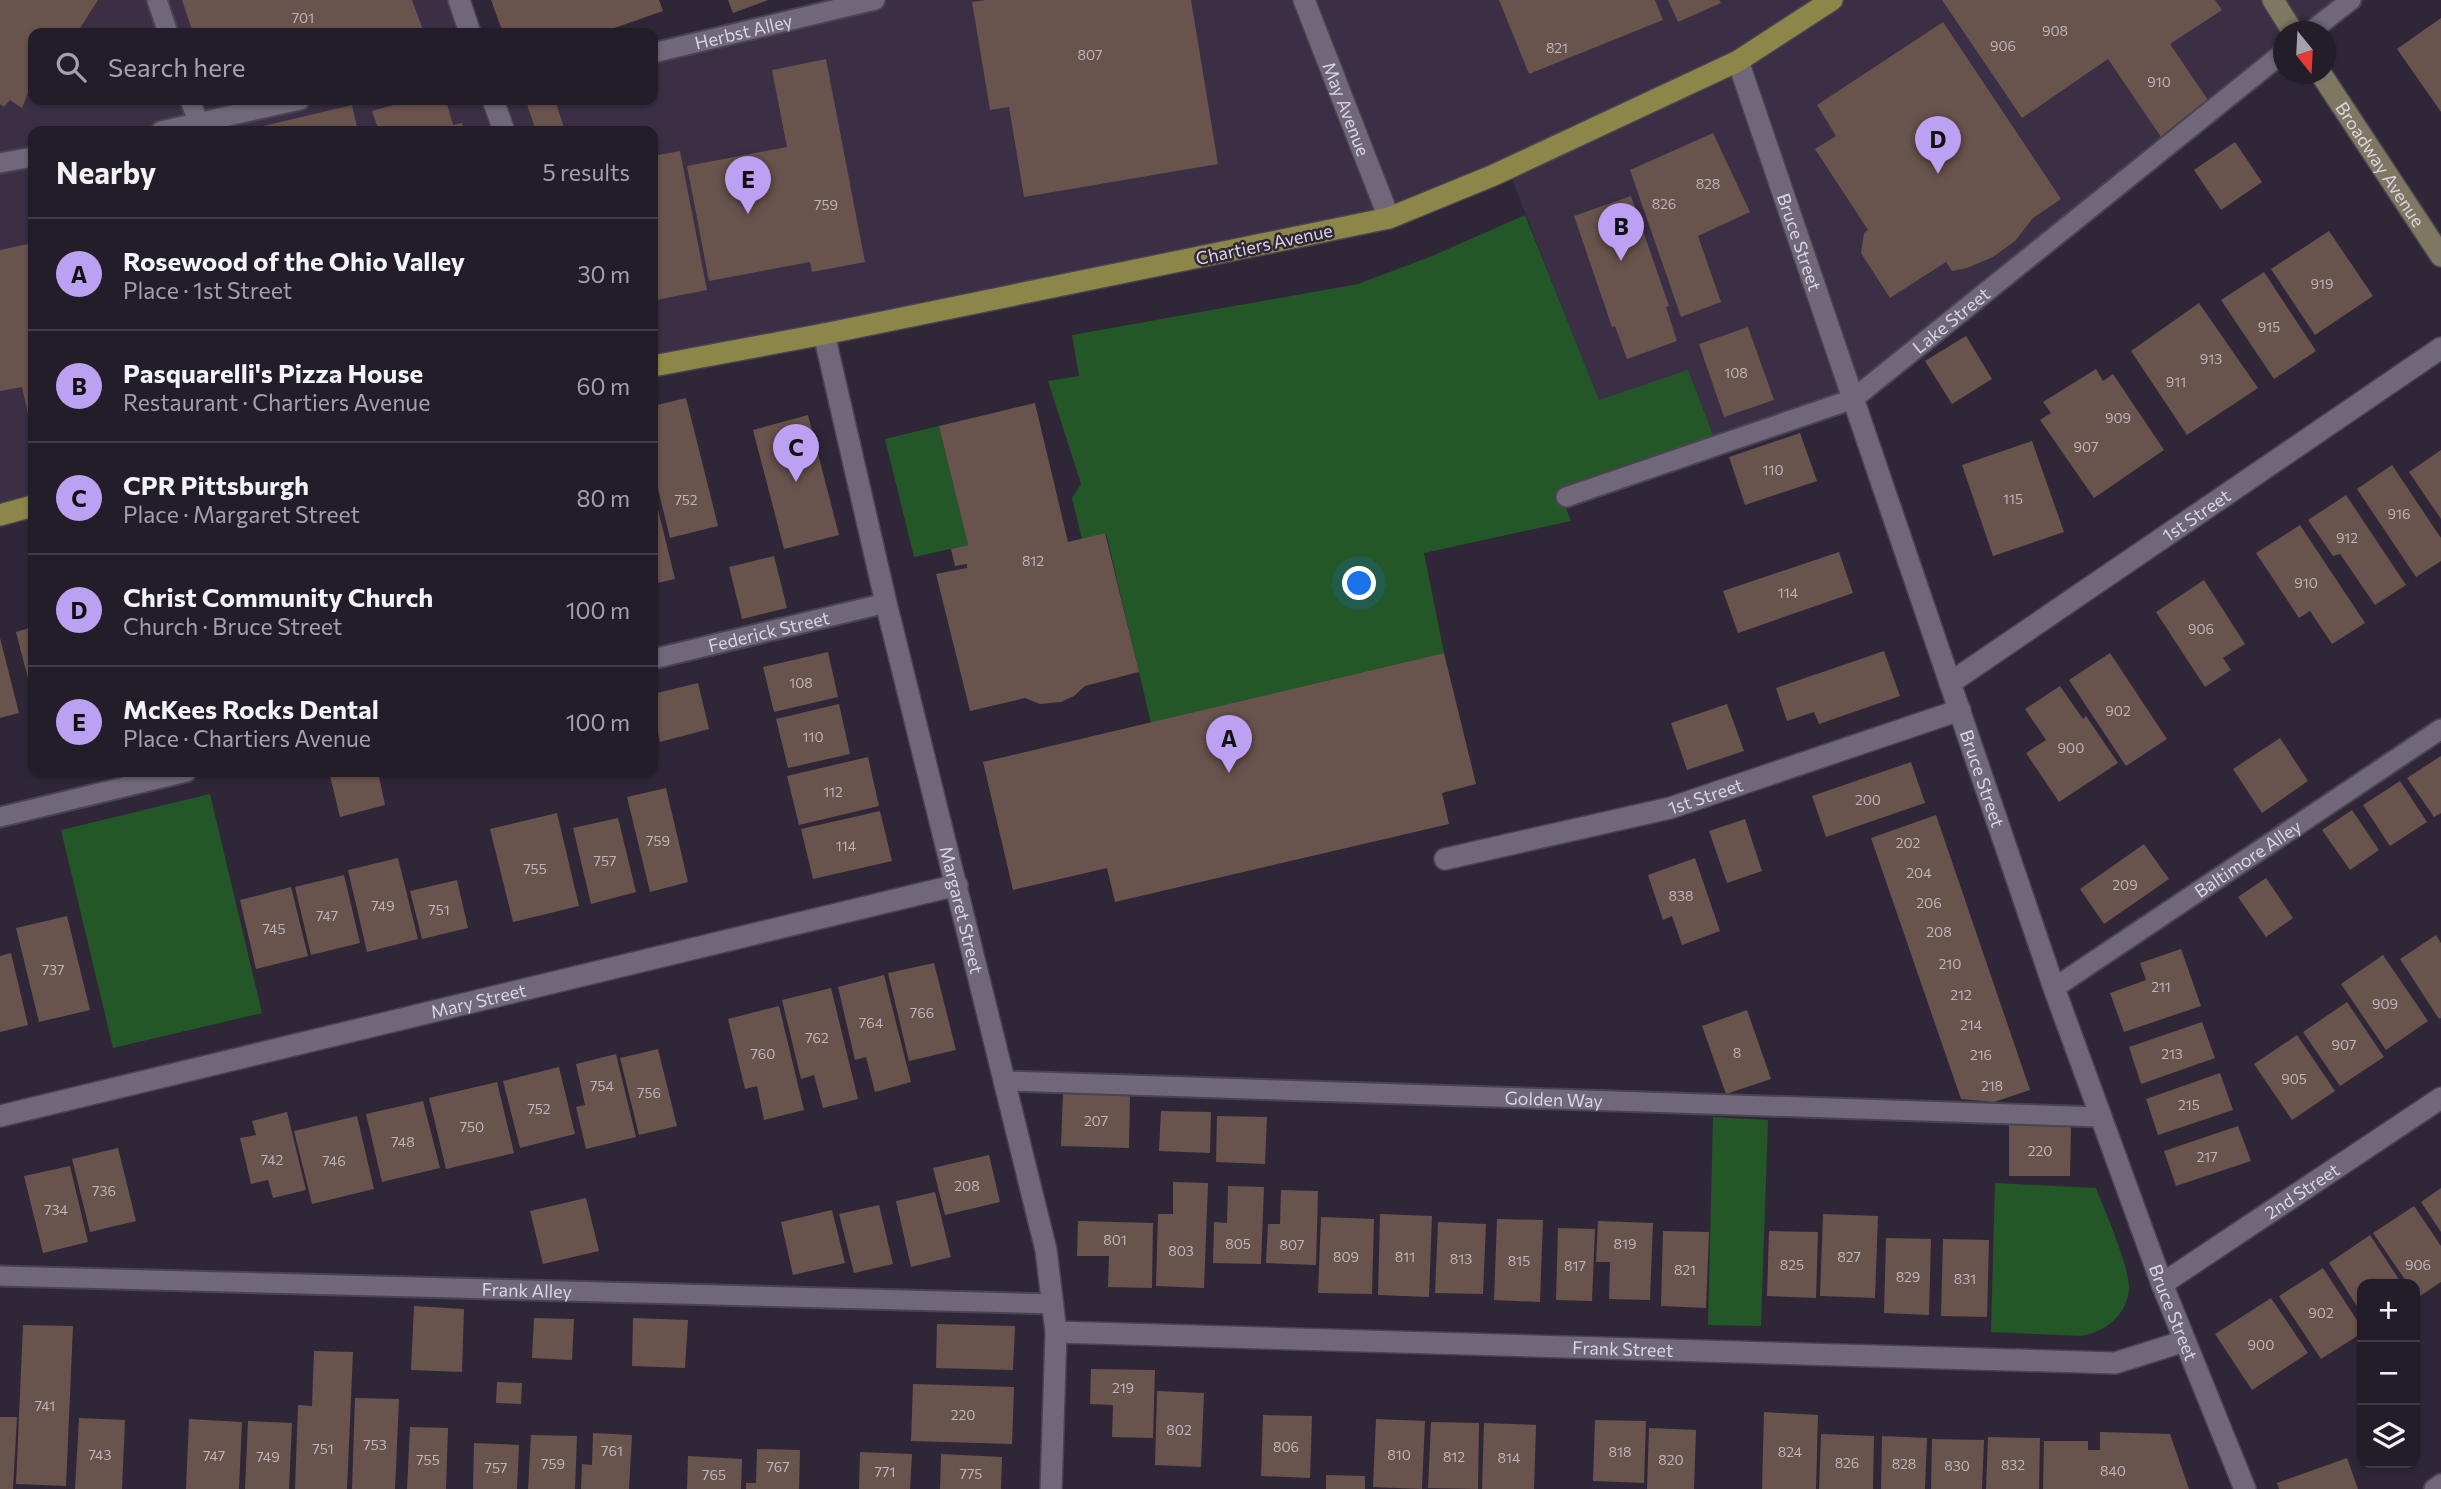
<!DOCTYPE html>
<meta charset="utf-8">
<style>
body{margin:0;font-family:Commissioner,sans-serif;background:#2f2a35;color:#f1f3f6}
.controls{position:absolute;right:21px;bottom:21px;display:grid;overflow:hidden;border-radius:14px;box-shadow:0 2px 5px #0004}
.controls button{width:63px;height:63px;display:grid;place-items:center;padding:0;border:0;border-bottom:2px solid #403b46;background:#231d29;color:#f1f3f6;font:35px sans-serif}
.compass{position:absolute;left:2273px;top:21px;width:63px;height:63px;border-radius:50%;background:#231d29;box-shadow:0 2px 5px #0004;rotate:162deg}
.you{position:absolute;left:1360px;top:584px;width:24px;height:24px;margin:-18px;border:5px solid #fff;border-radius:50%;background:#1a73e8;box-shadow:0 0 0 10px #1a73e833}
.badge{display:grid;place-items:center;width:46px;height:46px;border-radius:50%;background:#bca0f2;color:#111;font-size:23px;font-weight:700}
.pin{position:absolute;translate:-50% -58px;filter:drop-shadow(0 2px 4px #0008)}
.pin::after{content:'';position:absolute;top:37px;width:24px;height:21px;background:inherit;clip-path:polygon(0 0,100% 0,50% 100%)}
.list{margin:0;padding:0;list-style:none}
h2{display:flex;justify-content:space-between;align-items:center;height:91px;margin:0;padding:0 28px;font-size:30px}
h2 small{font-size:23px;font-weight:400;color:#a3a2a8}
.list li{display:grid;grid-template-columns:46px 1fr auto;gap:21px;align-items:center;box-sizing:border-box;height:112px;padding:0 28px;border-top:2px solid #403b46}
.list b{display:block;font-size:26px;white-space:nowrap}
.list p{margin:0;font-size:23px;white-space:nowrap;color:#a3a2a8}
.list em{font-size:23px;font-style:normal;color:#a3a2a8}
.icon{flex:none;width:38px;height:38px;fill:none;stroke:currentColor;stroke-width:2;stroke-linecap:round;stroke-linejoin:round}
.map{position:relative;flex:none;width:2441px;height:1489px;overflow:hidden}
.search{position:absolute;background:#231d29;box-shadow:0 2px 5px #0004;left:28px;top:28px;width:630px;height:77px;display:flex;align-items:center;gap:18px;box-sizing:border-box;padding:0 24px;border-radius:14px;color:#a3a2a8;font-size:26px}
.panel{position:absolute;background:#231d29;box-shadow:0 2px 5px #0004;left:28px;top:126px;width:630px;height:651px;border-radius:14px}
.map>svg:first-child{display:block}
.built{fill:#3a2f45}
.green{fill:#235727}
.building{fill:#69534d}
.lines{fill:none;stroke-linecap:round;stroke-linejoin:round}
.lane-casing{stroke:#4a4350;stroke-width:23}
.street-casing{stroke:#4a4350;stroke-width:24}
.secondary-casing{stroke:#4a4350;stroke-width:24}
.primary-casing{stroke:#4a4350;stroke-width:24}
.lane{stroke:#70677a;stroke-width:19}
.street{stroke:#70677a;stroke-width:21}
.secondary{stroke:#7e7761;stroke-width:21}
.primary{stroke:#8c8649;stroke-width:21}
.labels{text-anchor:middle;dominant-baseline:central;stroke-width:5;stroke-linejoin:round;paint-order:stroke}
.number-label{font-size:14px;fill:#beb4bb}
.street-label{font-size:18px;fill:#dad5e0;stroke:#2f2737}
</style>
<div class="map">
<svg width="2441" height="1489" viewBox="0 0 2441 1489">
<rect width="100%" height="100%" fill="#2f2737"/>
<path class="built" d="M0,0H459L470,33H33V100H653V53L875,0H2351L2310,31L2284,32L2283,52L1853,399L1628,476L1508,169L1389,218L653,366V131H33V506L0,515Z"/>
<path class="green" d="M1525,215L1599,400L1688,370L1716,443L1561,496L1571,521L1424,553L1444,653L1151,723L1106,533L1082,539L1072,498L1081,484L1048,381L1079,376L1072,335L1358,284L1432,256Z
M939,426L968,545L914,557L885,439Z
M210,794L262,1013L113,1048L61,830Z
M1713,1117L1768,1120L1761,1326L1708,1325Z
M1995,1183L2096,1188C2105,1211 2128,1264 2129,1286C2129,1314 2105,1333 2080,1336L1991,1332Z"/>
<path class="building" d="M0,0H98L77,33H33V94L28,93L22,108L10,100L4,107L0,104Z
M182,0H412L423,30L414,33H193Z
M491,0H659L663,11L600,33H503Z
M728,0H768L733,13Z
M986,0H1191L1218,164L1024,197L1009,107L990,110L972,2Z
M1499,0H1655L1663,20L1529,74Z
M1668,0H1719L1721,3L1678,22Z
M1942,0H2215L2222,10L2170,44L2210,103L2161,137L2108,59L2022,118Z
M2441,18V112L2397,49Z
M1943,22L2061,199L2033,218L2015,241L1993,257L1967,268L1952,271L1946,262L1890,298L1861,253L1864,233L1868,230L1815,149L1836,136L1817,105Z
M826,59L865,262L812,272L810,262L709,281L687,166L787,147L772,70Z
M411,100H446L453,125L462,123L465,131H379L372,111Z
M530,100H555L565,131H536L526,101Z
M352,105L358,131H256L255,128Z
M1713,133L1750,212L1698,236L1721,302L1681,317L1630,170Z
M2235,142L2262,182L2221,210L2194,170Z
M680,151L707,290L656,300L653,284V156Z
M1631,196L1669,306L1666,307L1677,341L1627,359L1615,326L1612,327L1574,216Z
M2329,231L2373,296L2315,335L2271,269Z
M33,243V432H32L22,387L0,391V250Z
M2264,272L2316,351L2274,379L2221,300Z
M2199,303L2258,388L2187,435L2131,351Z
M1748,327L1774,400L1724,417L1699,344Z
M1966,336L1992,379L1952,404L1925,361Z
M2096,369L2103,381L2113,374L2164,450L2094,498L2040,420L2051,413L2043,402Z
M686,398L718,526L670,538L653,468V406Z
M1035,403L1068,542L1105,533L1139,672L1085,686L1074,696L1061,702L1040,704L1025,698L970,711L936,574L967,568V564L955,566L951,549L968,545L939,426Z
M808,415L839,535L784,549L753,430Z
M1800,433L1817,481L1745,505L1729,457Z
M2032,441L2064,532L1993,556L1962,465Z
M2441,450V519L2409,472Z
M2392,465L2441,538V561L2416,577L2357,489Z
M653,489L675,579L653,584Z
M2346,495L2406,585L2375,605L2340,554L2333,556L2308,520Z
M2300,525L2365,623L2332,644L2310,611L2299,618L2256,553Z
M1839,552L1853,593L1738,633L1723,591Z
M774,556L787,608L742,619L729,567Z
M2204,580L2245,644L2223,658L2231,670L2205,687L2156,612Z
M33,627V694H32L16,632Z
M0,638L19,713L0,718Z
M1884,651L1900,696L1819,724L1814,712L1787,721L1776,688Z
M828,652L838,697L774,712L763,667Z
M1444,653L1476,784L1442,793L1449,824L1115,902L1107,868L1013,890L983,762Z
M2110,653L2167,739L2126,766L2069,680Z
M698,683L709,729L660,742L653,713V694Z
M2060,686L2083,719L2086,716L2118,763L2059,802L2026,753L2046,740L2025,709Z
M839,704L850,754L788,768L776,719Z
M1727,704L1744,751L1687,770L1671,723Z
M2280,738L2308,781L2262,813L2233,769Z
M2441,756V813L2434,817L2407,778Z
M868,757L879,806L799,825L787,776Z
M1911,762L1925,803L1826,837L1812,796Z
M329,772H378L385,805L340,817Z
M2400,781L2427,822L2390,846L2363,805Z
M666,788L688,882L650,892L627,797Z
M2352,810L2379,850L2350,870L2322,830Z
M880,811L892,861L813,879L801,829Z
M557,813L579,906L513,922L490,829Z
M1936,815L2030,1090L1994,1102L1961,1099L1871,838Z
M618,818L636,892L591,904L573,828Z
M1745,819L1762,871L1727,883L1709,831Z
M2144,844L2169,879L2104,924L2080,889Z
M398,858L418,939L367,952L348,870Z
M1695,858L1720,931L1682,945L1672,916L1663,920L1648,875Z
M344,875L360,943L311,955L295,887Z
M2266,878L2293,918L2266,937L2238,897Z
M457,880L468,928L422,939L410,891Z
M291,887L308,956L256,969L240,900Z
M67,916L90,1010L39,1022L16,928Z
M2436,935L2441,943V1018L2439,1019L2400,959Z
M2181,949L2201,1006L2124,1032L2110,993L2146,980L2140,963Z
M11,953L28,1025L0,1032V956Z
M2383,955L2428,1021L2386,1050L2341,984Z
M934,963L956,1050L909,1061L888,973Z
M884,975L911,1082L875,1092L866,1057L855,1060L838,987Z
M831,988L858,1099L823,1108L814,1075L801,1079L782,1000Z
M2347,1002L2384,1057L2340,1086L2303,1032Z
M779,1006L804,1110L764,1120L757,1086L745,1089L728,1019Z
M1747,1010L1771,1079L1726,1094L1702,1026Z
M2202,1022L2215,1058L2141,1084L2129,1047Z
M2297,1035L2335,1091L2292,1120L2254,1064Z
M658,1049L677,1126L639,1135L620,1058Z
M616,1054L636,1137L586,1149L576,1107L585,1105L576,1064Z
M559,1067L575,1134L520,1148L503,1081Z
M2220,1073L2233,1110L2158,1135L2146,1099Z
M497,1082L514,1153L446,1169L429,1098Z
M1063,1092L1130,1094L1129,1148L1061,1146Z
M423,1101L440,1168L382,1182L366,1114Z
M1161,1111L1211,1112L1210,1153L1159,1151Z
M287,1112L306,1190L273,1198L268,1180L251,1184L240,1138L256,1135L252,1121Z
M357,1116L374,1189L312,1204L294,1131Z
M1217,1116L1267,1117L1265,1164L1216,1162Z
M2009,1124H2071L2070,1176H2009Z
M2238,1126L2251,1161L2176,1186L2164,1151Z
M118,1148L136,1221L90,1232L72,1159Z
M989,1155L1000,1202L945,1215L933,1168Z
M70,1166L88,1242L43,1253L24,1176Z
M1173,1182L1208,1183L1204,1288L1156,1286L1158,1214H1173Z
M1228,1186L1264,1187L1261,1264L1213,1263L1214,1222L1227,1223Z
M2441,1188V1232L2421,1202Z
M1281,1190L1318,1191L1316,1265L1266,1263L1268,1224H1280Z
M935,1192L951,1257L911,1267L896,1201Z
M586,1198L599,1251L543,1264L530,1211Z
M879,1205L893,1264L854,1273L839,1214Z
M2414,1206L2441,1246V1282L2417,1298L2415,1284H2408L2373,1233Z
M832,1210L845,1263L793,1275L781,1222Z
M1380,1214L1432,1216L1429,1297L1378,1295Z
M1823,1214L1878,1216L1875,1298L1820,1296Z
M1321,1217L1374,1219L1372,1294L1318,1293Z
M1497,1219L1543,1220L1540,1302L1494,1300Z
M1078,1221L1153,1223L1152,1288L1108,1287L1109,1256H1077Z
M1598,1221L1653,1223L1650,1300L1609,1299L1610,1262H1596Z
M1438,1222L1486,1224L1483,1294L1435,1293Z
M1558,1228L1595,1229L1592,1301L1556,1300Z
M1663,1231L1709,1232L1706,1308L1661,1306Z
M1769,1231L1818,1232L1816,1298L1767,1296Z
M2370,1235L2402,1284H2362V1314L2329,1263Z
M1886,1238L1931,1239L1929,1315L1884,1313Z
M1943,1239L1989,1240L1987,1317L1941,1316Z
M2323,1268L2362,1328V1333L2321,1359L2279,1296Z
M2271,1298L2308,1353L2252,1390L2215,1334Z
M414,1306L464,1309L462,1372L411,1370Z
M534,1318L574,1319L572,1360L532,1358Z
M633,1318L688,1320L685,1368L632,1366Z
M937,1324L1015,1326L1013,1370L936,1368Z
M23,1325L73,1326L66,1486L16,1484Z
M314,1351L353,1352L347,1489H295L298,1405L312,1406Z
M1091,1369L1155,1370L1153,1438L1112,1437L1113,1405L1090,1404Z
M497,1382L522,1383L521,1404L496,1403Z
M913,1384L1014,1387L1012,1444L911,1441Z
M1157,1391L1204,1393L1201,1467L1155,1465Z
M355,1398L399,1399L395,1489H352Z
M1764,1412L1818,1415L1816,1489H1762Z
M1263,1415L1312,1416L1310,1478L1261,1476Z
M0,1417H17L13,1489H0Z
M79,1418L125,1420L122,1489H75Z
M189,1419L242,1422L239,1489H186Z
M1376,1419L1425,1421L1422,1489L1373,1487Z
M1595,1420L1646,1421L1644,1483L1593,1481Z
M248,1421L292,1423L289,1489H245Z
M1431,1422L1479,1423L1478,1489L1428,1488Z
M1484,1423L1536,1425L1534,1489H1482Z
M410,1427L448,1428L446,1489H407Z
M1649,1428L1696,1430L1694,1489H1647Z
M2100,1432L2170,1434L2189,1489H2043L2044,1441H2088V1450H2100Z
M593,1433L632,1435L629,1489H581L582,1464L592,1465Z
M1821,1434L1874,1436L1873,1489H1819Z
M531,1435L577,1436L575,1489H528Z
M1882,1436L1927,1438L1925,1489H1881Z
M1988,1437L2040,1438L2039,1489H1986Z
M1932,1439L1984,1440L1982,1489H1931Z
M474,1443L519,1445L517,1489H473Z
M757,1449L800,1450L799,1489H746V1483H756Z
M860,1452L912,1454L910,1489H859Z
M941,1454L1002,1457L1001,1489H940Z
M688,1456L742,1459L741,1489H687Z
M2347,1458L2358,1489H2279L2277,1483Z
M1326,1475L1365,1476V1489H1326Z"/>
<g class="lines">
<defs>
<g id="lane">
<path d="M157,0L168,33"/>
<path d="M2310,32L2351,0"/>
<path id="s1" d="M653,53L875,0"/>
<path d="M190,100L199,124"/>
<path d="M161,131L300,100"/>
<path d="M0,163L33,157"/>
<path id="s2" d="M1566,497L1853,399L2284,52"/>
<path id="s3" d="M653,659L886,603"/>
<path d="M0,817L186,772"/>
<path id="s4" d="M2054,988L2441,729"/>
<path id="s5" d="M1006,1081L2102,1117"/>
<path id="s6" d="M0,1276L1053,1304"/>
<path d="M2434,1489L2441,1484"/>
</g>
<g id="street">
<path d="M459,0L470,33"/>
<path id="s7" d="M1304,0L1389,218"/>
<path id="s8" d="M1738,61L2054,988L2162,1284L2245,1489"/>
<path d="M493,100L504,131"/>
<path id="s9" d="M824,334L886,603L1046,1250L1056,1332L1051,1489"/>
<path id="s10" d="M1950,683L2441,348"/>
<path id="s11" d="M1445,859L1670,808L1960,710"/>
<path id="s12" d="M0,1116L957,885"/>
<path id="s13" d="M2162,1284L2441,1098"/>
<path id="s14" d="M1056,1332L2115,1363L2185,1341"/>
</g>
<g id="secondary">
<path d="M2273,0L2293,32"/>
<path id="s15" d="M2321,74L2441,256"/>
</g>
<path id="primary" d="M653,366L824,334L1389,218L1494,175L1738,61L1832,0
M0,515L33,506"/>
</defs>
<use href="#lane" class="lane-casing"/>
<use href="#street" class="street-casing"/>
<use href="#secondary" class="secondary-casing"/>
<use href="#primary" class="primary-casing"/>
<use href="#lane" class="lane"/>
<use href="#street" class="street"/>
<use href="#secondary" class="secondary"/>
<use href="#primary" class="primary"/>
</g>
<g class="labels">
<g class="number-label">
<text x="303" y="17">701</text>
<text x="2055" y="30">908</text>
<text x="2003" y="45">906</text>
<text x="1557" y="47">821</text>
<text x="1090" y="54">807</text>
<text x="2159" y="81">910</text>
<text x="1708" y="183">828</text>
<text x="1664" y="203">826</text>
<text x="826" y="204">759</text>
<text x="2322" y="283">919</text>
<text x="2269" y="326">915</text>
<text x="2211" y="358">913</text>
<text x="1736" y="372">108</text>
<text x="2176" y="381">911</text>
<text x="2118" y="417">909</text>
<text x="2086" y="446">907</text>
<text x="1773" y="469">110</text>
<text x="2013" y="498">115</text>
<text x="686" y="499">752</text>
<text x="2399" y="513">916</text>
<text x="2347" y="537">912</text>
<text x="1033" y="560">812</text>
<text x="2306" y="582">910</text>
<text x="1788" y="592">114</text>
<text x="2201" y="628">906</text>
<text x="801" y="682">108</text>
<text x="2118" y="710">902</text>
<text x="813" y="736">110</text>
<text x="2071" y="747">900</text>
<text x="833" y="791">112</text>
<text x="1868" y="799">200</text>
<text x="658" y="840">759</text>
<text x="1908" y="842">202</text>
<text x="846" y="845">114</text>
<text x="605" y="860">757</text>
<text x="535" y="868">755</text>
<text x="1919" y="872">204</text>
<text x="2125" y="884">209</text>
<text x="1681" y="895">838</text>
<text x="1929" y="902">206</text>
<text x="383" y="905">749</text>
<text x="439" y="909">751</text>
<text x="327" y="915">747</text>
<text x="274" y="928">745</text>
<text x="1939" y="931">208</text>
<text x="1950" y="963">210</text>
<text x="53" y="969">737</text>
<text x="2161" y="986">211</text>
<text x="1961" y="994">212</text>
<text x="2385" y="1003">909</text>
<text x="922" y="1012">766</text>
<text x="871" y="1022">764</text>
<text x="1971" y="1024">214</text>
<text x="817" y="1037">762</text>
<text x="2344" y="1044">907</text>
<text x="1737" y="1052">8</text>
<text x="763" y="1053">760</text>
<text x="2172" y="1053">213</text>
<text x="1981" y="1054">216</text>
<text x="2294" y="1078">905</text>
<text x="602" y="1085">754</text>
<text x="1992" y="1085">218</text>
<text x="649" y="1092">756</text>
<text x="2189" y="1104">215</text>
<text x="539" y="1108">752</text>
<text x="1096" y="1120">207</text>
<text x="472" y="1126">750</text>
<text x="403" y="1141">748</text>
<text x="2040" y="1150">220</text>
<text x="2207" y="1156">217</text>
<text x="272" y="1159">742</text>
<text x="334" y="1160">746</text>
<text x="967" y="1185">208</text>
<text x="104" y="1190">736</text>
<text x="56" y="1209">734</text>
<text x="1115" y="1239">801</text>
<text x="1238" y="1243">805</text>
<text x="1625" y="1243">819</text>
<text x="1292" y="1244">807</text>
<text x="1181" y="1250">803</text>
<text x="1346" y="1256">809</text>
<text x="1405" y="1256">811</text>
<text x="1849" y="1256">827</text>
<text x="1461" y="1258">813</text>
<text x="1519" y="1260">815</text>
<text x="1792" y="1264">825</text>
<text x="2418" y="1264">906</text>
<text x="1575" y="1265">817</text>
<text x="1685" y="1269">821</text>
<text x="1908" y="1276">829</text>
<text x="1965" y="1278">831</text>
<text x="2321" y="1312">902</text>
<text x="2261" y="1344">900</text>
<text x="1123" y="1387">219</text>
<text x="45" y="1405">741</text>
<text x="963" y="1414">220</text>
<text x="1179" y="1429">802</text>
<text x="375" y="1444">753</text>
<text x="1286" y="1446">806</text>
<text x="323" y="1448">751</text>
<text x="612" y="1450">761</text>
<text x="1620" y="1451">818</text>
<text x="1790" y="1451">824</text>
<text x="100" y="1454">743</text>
<text x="1399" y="1454">810</text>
<text x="214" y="1455">747</text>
<text x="268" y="1456">749</text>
<text x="1454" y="1456">812</text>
<text x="1509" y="1457">814</text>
<text x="428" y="1459">755</text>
<text x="1671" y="1459">820</text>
<text x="1847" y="1462">826</text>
<text x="553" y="1463">759</text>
<text x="1904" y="1463">828</text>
<text x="2013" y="1464">832</text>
<text x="1957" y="1465">830</text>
<text x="778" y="1466">767</text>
<text x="496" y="1467">757</text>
<text x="2113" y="1470">840</text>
<text x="885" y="1471">771</text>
<text x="971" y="1473">775</text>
<text x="714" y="1474">765</text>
</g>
<g class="street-label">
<text stroke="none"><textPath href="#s1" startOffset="93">Herbst Alley</textPath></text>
<text stroke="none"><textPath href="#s7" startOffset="117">May Avenue</textPath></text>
<text stroke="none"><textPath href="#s15" startOffset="108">Broadway Avenue</textPath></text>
<text stroke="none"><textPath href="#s8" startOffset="191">Bruce Street</textPath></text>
<text transform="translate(1264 244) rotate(-12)">Chartiers Avenue</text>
<text stroke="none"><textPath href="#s2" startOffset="429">Lake Street</textPath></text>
<text stroke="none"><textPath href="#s10" startOffset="298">1st Street</textPath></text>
<text stroke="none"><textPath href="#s3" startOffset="119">Federick Street</textPath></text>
<text stroke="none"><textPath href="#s8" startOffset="758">Bruce Street</textPath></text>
<text stroke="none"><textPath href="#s11" startOffset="268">1st Street</textPath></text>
<text stroke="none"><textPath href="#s4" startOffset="233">Baltimore Alley</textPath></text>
<text stroke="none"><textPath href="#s9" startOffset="592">Margaret Street</textPath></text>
<text stroke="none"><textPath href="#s12" startOffset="492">Mary Street</textPath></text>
<text stroke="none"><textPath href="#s5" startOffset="548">Golden Way</textPath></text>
<text stroke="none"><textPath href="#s13" startOffset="168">2nd Street</textPath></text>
<text stroke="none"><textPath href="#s6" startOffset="527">Frank Alley</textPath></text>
<text stroke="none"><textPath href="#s8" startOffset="1325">Bruce Street</textPath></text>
<text stroke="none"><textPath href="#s14" startOffset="567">Frank Street</textPath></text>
</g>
</g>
</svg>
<div class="controls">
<button>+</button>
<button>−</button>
<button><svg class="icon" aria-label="layers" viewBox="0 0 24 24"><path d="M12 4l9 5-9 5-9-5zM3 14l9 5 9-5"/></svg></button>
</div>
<svg class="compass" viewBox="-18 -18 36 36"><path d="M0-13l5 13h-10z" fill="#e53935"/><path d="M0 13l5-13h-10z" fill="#a3a2a8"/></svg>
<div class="you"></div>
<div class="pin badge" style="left:1229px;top:773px">A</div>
<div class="pin badge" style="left:1621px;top:261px">B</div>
<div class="pin badge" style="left:796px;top:482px">C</div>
<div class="pin badge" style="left:1938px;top:174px">D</div>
<div class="pin badge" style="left:748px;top:214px">E</div>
<div class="search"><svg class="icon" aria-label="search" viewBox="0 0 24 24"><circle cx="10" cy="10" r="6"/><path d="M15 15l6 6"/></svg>Search here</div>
<section class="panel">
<h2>Nearby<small>5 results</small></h2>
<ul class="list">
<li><span class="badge">A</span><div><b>Rosewood of the Ohio Valley</b><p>Place · 1st Street</p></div><em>30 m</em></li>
<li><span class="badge">B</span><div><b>Pasquarelli's Pizza House</b><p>Restaurant · Chartiers Avenue</p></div><em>60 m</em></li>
<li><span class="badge">C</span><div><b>CPR Pittsburgh</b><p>Place · Margaret Street</p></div><em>80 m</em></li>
<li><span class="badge">D</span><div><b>Christ Community Church</b><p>Church · Bruce Street</p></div><em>100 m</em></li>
<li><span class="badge">E</span><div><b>McKees Rocks Dental</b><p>Place · Chartiers Avenue</p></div><em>100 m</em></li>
</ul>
</section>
</div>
